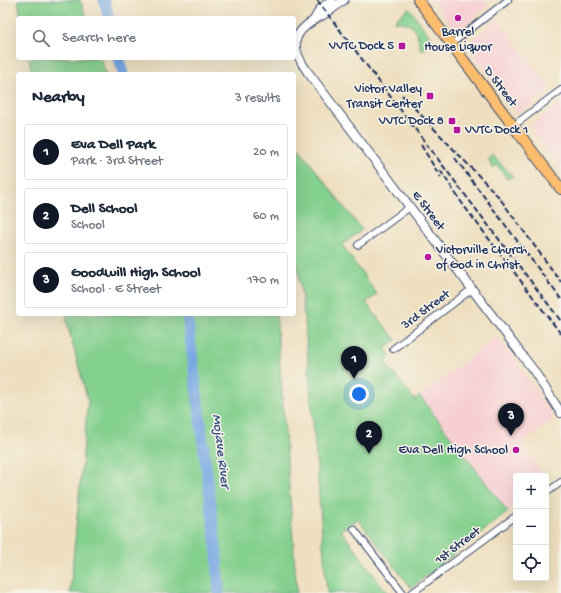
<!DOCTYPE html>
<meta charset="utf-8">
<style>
body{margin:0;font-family:"Gochi Hand",sans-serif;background:#f2f2f3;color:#1f2937}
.controls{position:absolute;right:12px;bottom:12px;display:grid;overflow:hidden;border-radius:4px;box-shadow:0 4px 16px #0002}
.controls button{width:36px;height:36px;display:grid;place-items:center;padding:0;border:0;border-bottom:1px solid #e0e1e3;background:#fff;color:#1f2937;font:20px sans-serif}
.you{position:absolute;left:359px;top:394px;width:14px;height:14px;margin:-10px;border:3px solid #fff;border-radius:50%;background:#1a73e8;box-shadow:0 0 0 6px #1a73e833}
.badge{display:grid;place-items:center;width:26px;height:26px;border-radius:50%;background:#111827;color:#fff;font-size:13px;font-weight:700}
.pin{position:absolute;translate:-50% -33px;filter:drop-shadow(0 1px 2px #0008)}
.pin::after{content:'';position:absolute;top:21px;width:14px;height:12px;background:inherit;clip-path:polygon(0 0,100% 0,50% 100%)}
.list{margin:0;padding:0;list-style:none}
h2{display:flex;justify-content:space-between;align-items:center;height:52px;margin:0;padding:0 16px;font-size:17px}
h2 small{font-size:13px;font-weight:400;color:#747a83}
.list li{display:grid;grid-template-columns:26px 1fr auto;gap:12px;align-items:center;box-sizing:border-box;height:56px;margin:0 8px 8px;padding:0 8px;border:1px solid #e0e1e3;border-radius:4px}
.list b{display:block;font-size:15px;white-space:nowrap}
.list p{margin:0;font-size:13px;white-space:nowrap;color:#747a83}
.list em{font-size:13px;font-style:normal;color:#747a83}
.icon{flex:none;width:22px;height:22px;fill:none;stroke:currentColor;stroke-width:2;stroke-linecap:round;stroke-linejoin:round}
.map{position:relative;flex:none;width:561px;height:593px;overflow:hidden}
.search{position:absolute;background:#fff;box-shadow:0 4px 16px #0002;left:16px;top:16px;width:280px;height:44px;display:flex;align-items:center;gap:10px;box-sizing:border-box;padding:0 14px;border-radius:4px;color:#747a83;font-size:15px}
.panel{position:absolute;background:#fff;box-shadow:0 4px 16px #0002;left:16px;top:72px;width:280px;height:244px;border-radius:4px}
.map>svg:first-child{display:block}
.built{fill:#f7cfd2}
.green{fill:#84d08e;stroke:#508076}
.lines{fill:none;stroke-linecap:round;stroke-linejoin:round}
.river{stroke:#79a8e3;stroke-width:11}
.minor-casing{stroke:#3b496d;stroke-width:8}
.tertiary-casing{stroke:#3b496d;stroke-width:10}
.primary-casing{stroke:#3b496d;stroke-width:12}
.minor{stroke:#fff;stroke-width:6}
.tertiary{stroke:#fff;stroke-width:8}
.primary{stroke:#fbbd6e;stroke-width:10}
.rail{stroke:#1b2f5e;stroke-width:2;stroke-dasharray:6 3;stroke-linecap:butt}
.poi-dot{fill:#b5179e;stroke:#f7f3e8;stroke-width:1.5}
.labels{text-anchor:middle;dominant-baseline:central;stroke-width:3;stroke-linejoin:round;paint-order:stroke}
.poi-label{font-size:13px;fill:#1b2f5e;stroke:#f7f3e8;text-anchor:end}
.street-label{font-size:13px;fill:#1b2f5e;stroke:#f7f3e8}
.water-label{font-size:14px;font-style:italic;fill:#375386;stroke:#f7f3e8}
</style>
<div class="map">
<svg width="561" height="593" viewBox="0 0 561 593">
<rect width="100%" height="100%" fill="#f7f3e8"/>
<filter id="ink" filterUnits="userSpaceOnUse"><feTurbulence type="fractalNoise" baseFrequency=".025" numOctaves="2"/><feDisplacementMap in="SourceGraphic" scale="8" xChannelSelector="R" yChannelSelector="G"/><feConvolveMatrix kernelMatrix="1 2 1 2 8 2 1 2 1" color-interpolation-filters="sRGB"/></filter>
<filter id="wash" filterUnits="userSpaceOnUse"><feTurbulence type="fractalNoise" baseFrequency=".012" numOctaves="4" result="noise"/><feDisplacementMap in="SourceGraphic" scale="16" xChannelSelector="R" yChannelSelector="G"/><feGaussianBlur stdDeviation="0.9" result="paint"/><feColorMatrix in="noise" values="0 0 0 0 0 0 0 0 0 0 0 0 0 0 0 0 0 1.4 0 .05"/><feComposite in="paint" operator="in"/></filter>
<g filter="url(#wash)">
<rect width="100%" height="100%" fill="#eedfbf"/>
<path class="built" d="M432,0H484L489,6L456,32Z
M498,20L551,89L518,114L466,44Z
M561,103V168L529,127Z
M497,336L532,384L554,419L521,444L546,476H516V505L508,512L420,396Z"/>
<path class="green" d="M18,0H80L87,18H21Z
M409,8L434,42L421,51C417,33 416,21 395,22L394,21Z
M29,58H100L106,74H32Z
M294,142L362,230L342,245L377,294L366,303L396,340L385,348L391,356L384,362L415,400L420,396L508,512L411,588L358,519L341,530L387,593H327L305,323L294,242Z
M491,156H493L513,176L507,179L497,165L493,168L488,159Z
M67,314H276L297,593H70L88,401L67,323Z"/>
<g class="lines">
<path class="river" d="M104,0L109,18
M119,58L123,74
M187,314L217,554L219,593"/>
</g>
</g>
<g filter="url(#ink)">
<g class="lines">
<defs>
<path id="minor" d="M451,44L508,0
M513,126L561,90
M358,245L410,207
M393,349L472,289
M546,493L561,482
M354,529L403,593
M412,593L516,516"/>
<path id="tertiary" d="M344,0C337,5 330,11 323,15C294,30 287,43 307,71L534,371L561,413
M315,18L320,9L332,0"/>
<path id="primary" d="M418,0L561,189"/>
</defs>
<use href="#minor" class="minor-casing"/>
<use href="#tertiary" class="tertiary-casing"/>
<use href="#primary" class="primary-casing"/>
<use href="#minor" class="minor"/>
<use href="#tertiary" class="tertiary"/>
<use href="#primary" class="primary"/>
<path class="rail" d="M317,0L561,321
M402,95L498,196L561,282
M421,145L441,178
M455,158L561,299
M440,170L464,206L561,334"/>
</g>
</g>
<g class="poi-dot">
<circle cx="458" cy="18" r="4"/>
<rect x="398" y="42" width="8" height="8" rx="2"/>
<rect x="426" y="92" width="8" height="8" rx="2"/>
<rect x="448" y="117" width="8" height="8" rx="2"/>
<rect x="453" y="126" width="8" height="8" rx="2"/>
<circle cx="428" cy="257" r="4"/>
<circle cx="516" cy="450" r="4"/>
</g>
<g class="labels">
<g class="poi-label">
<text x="458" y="32" text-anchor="middle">Barrel<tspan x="458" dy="15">House Liquor</tspan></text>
<text x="394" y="46">VVTC Dock 5</text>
<text x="422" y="89">Victor Valley<tspan x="422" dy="15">Transit Center</tspan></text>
<text x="444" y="121">VVTC Dock 8</text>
<text x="465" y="130" text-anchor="start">VVTC Dock 1</text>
<text x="436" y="250" text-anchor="start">Victorville Church<tspan x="436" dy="15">of God in Christ</tspan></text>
<text x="508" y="450">Eva Dell High School</text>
</g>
<g class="street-label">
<text transform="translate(500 87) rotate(53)">D Street</text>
<text transform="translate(428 211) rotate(53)">E Street</text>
<text transform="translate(426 310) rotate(-37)">3rd Street</text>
<text transform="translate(458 546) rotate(-37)">1st Street</text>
</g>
<g class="water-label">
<text transform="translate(220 451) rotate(83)">Mojave River</text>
</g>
</g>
</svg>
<div class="controls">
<button>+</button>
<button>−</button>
<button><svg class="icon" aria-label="locate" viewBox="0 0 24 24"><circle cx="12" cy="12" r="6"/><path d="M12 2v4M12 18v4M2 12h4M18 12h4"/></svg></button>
</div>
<div class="you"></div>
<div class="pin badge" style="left:354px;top:379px">1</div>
<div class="pin badge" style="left:369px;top:454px">2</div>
<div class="pin badge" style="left:511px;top:436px">3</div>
<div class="search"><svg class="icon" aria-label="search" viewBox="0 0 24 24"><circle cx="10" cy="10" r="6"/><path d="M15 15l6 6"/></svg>Search here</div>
<section class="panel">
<h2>Nearby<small>3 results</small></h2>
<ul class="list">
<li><span class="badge">1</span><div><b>Eva Dell Park</b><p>Park · 3rd Street</p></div><em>20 m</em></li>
<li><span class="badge">2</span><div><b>Dell School</b><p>School</p></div><em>60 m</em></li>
<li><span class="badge">3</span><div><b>Goodwill High School</b><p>School · E Street</p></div><em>170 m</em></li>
</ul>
</section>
</div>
